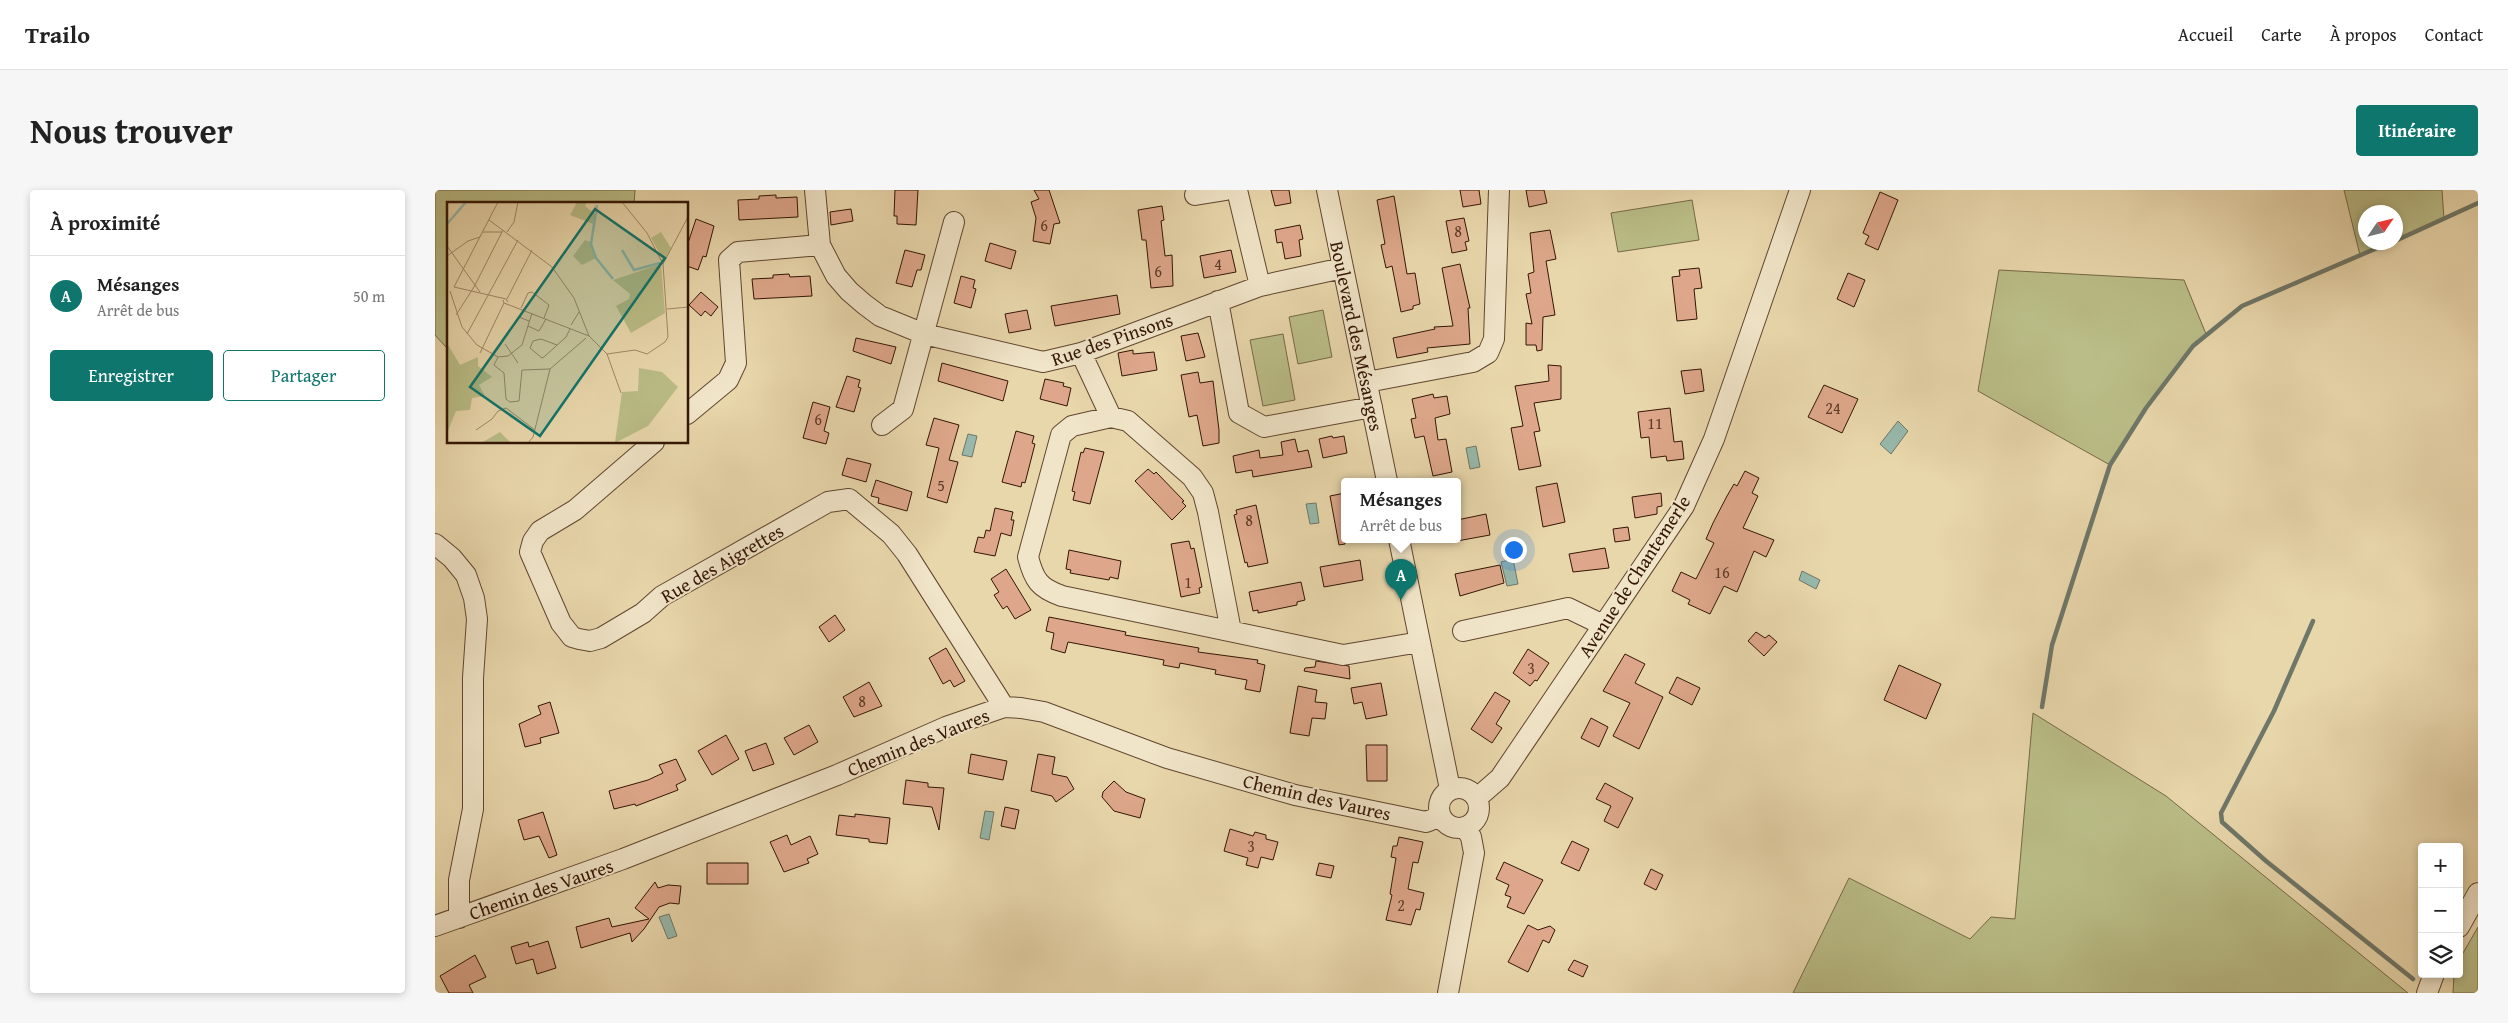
<!DOCTYPE html>
<html lang="fr">
<meta charset="utf-8">
<style>
body{margin:0;font-family:"Gentium Book Plus",serif;background:#f6f6f6;color:#222}
.controls{position:absolute;right:15px;bottom:15px;display:grid;overflow:hidden;border-radius:5px;box-shadow:0 2px 8px #0003}
.controls button{width:45px;height:45px;display:grid;place-items:center;padding:0;border:0;border-bottom:1px solid #e0e0e0;background:#fff;color:#222;font:25px sans-serif}
.compass{position:absolute;left:1923px;top:15px;width:45px;height:45px;border-radius:50%;background:#fff;box-shadow:0 2px 8px #0003;rotate:55deg}
.you{position:absolute;left:1078px;top:359px;width:18px;height:18px;margin:-12px;border:4px solid #fff;border-radius:50%;background:#1a73e8;box-shadow:0 0 0 8px #1a73e833}
.badge{display:grid;place-items:center;width:32px;height:32px;border-radius:50%;background:#0f766e;color:#fff;font-size:16px;font-weight:700}
.pin{position:absolute;translate:-50% -41px;filter:drop-shadow(0 1px 2px #0008)}
.pin::after{content:'';position:absolute;top:26px;width:18px;height:15px;background:inherit;clip-path:polygon(0 0,100% 0,50% 100%)}
.popup{position:absolute;left:906px;top:288px;width:120px;height:65px;box-sizing:border-box;display:grid;place-content:center;border-radius:5px;background:#fff;filter:drop-shadow(0 1px 4px #0005);font-size:16px;white-space:nowrap;color:#767676}
.popup b{font-size:19px;color:#222}
.popup::after{content:'';position:absolute;left:50%;top:100%;margin-left:-10px;border:10px solid transparent;border-top-color:#fff}
.list{margin:0;padding:0;list-style:none}
h2{display:flex;justify-content:space-between;align-items:center;height:65px;margin:0;padding:0 20px;font-size:21px}
h2 small{font-size:16px;font-weight:400;color:#767676}
.list li{display:grid;grid-template-columns:32px 1fr auto;gap:15px;align-items:center;box-sizing:border-box;height:80px;padding:0 20px;border-top:1px solid #e0e0e0}
.list b{display:block;font-size:19px;white-space:nowrap}
.list p{margin:0;font-size:16px;white-space:nowrap;color:#767676}
.list em{font-size:16px;font-style:normal;color:#767676}
.actions{display:flex;gap:10px;padding:15px 20px}
.actions a{flex:1;padding:11px 0;border:1px solid #0f766e;border-radius:5px;text-align:center;font-size:18px;color:#0f766e}
.actions .main{background:#0f766e;color:#fff}
.icon{flex:none;width:28px;height:28px;fill:none;stroke:currentColor;stroke-width:2;stroke-linecap:round;stroke-linejoin:round}
.map{position:relative;flex:none;width:2043px;height:803px;overflow:hidden;border-radius:5px}
header{display:flex;align-items:center;gap:30px;box-sizing:border-box;height:70px;padding:0 25px;background:#fff;border-bottom:1px solid #e0e0e0}
header strong{font-size:24px}
nav{display:flex;gap:28px;margin-inline-start:auto;font-size:18px}
.intro{display:flex;align-items:center;justify-content:space-between;box-sizing:border-box;height:120px;padding:0 30px}
h1{margin:0;font-size:35px}
.button{padding:12px 22px;border-radius:5px;background:#0f766e;color:#fff;font-size:18px;font-weight:700}
main{display:flex;gap:30px;padding:0 30px}
aside{flex:1;background:#fff;border-radius:5px;box-shadow:0 2px 8px #0003}
.map>svg:first-child{display:block}
.green{fill:#babd87;stroke:#766946}
.water{fill:#97b9ac;stroke:#6f7769}
.lines{fill:none;stroke-linecap:round;stroke-linejoin:round}
.stream{stroke:#6f7769;stroke-width:4.5}
.building{fill:#dea78b;stroke:#331505}
.minor-casing{stroke:#60462f;stroke-width:22}
.minor{stroke:#f1e5c9;stroke-width:20}
.labels{text-anchor:middle;dominant-baseline:central;stroke-width:4;stroke-linejoin:round;paint-order:stroke}
.number-label{font-size:16px;fill:#5e3a26}
.street-label{font-size:19px;fill:#331505;stroke:#f1e5c9}
.inset-river{fill:none;stroke:#97b9ac;stroke-width:2.5}
.inset-road{fill:none;stroke:#a08969;stroke-width:1}
.view{fill:#0f766e;fill-opacity:0.15;stroke:#0f766e;stroke-width:2.5}
.inset-edge{fill:none;stroke:#331505;stroke-width:2.5}
</style>
<header>
<strong>Trailo</strong>
<nav><a>Accueil</a><a>Carte</a><a>À propos</a><a>Contact</a></nav>
</header>
<div class="intro"><h1>Nous trouver</h1><a class="button">Itinéraire</a></div>
<main>
<aside>
<h2>À proximité<small></small></h2>
<ul class="list">
<li><span class="badge">A</span><div><b>Mésanges</b><p>Arrêt de bus</p></div><em>50 m</em></li>
</ul>
<div class="actions"><a class="main">Enregistrer</a><a>Partager</a></div>
</aside>
<div class="map">
<svg width="2043" height="803" viewBox="0 0 2043 803">
<rect width="100%" height="100%" fill="#e9d7ac"/>
<filter id="stains"><feTurbulence type="fractalNoise" baseFrequency=".004" numOctaves="4"/><feColorMatrix values="0 0 0 0 .2 0 0 0 0 .09 0 0 0 0 .02 0 0 0 .5 -.17"/></filter>
<radialGradient id="worn" r=".72"><stop offset=".6" stop-color="#630" stop-opacity="0"/><stop offset="1" stop-color="#630" stop-opacity=".3"/></radialGradient>
<path class="green" d="M0,0H200L199,14H14V152L11,157L0,145Z
M1909,0H2007L2009,29L1961,50L1960,22H1930V52L1954,53L1925,65Z
M1257,10L1264,50L1183,62L1176,23Z
M1564,80L1749,90L1771,144C1732,181 1703,230 1675,275L1543,201Z
M888,120L897,167L863,174L854,127Z
M848,144L860,210L828,216L815,150Z
M1598,523L1731,606L1973,803H1358L1414,688L1535,749L1556,727L1580,729Z
M2043,737V803H2018L2019,784H2024V770Z"/>
<path class="water" d="M1463,231L1473,241L1456,264L1445,254Z
M533,244L542,246L537,267L527,265Z
M1041,256L1045,277L1035,279L1031,258Z
M881,313L884,333L875,334L871,314Z
M1078,369L1083,394L1072,396L1066,372Z
M1367,381L1385,390L1381,399L1364,390Z
M550,621L559,622L554,650L545,648Z
M234,724L242,746L233,749L224,727Z"/>
<g class="lines">
<path class="stream" d="M1960,51L2043,13
M1878,431L1839,521L1786,623L1787,632L1831,671L1978,789
M1607,517L1617,455L1675,275L1711,218L1758,156L1807,116L1956,52"/>
</g>
<path class="building" d="M460,0H483L481,35L462,34V26H459Z
M599,0H614L625,33L619,34L615,54L598,51L601,28L596,12L604,9Z
M836,0H854L856,13L840,16Z
M1025,0H1044L1046,14L1028,17Z
M1091,0H1109L1112,13L1094,17Z
M1445,2L1463,10L1443,60L1430,54L1434,46L1428,43Z
M341,5V8L362,7L363,27L304,30L303,10L324,9V6Z
M959,6L972,84L980,83L985,114L978,116V119L966,122L957,76L951,78L946,55L950,54L942,10Z
M727,16L729,30L726,31L730,66L737,65L738,96L716,98L711,50H707L703,20Z
M416,19L418,31L396,35L395,22Z
M1029,28L1034,51L1030,52L1032,60L1017,63L1011,31Z
M261,29L279,36L271,67L268,66L263,80L252,76V56Z
M865,35L868,49L864,50L866,66L850,69L847,52L842,53L840,40Z
M1115,40L1121,69L1111,71L1120,125L1108,127L1107,160L1102,161L1101,155H1091V133L1097,134L1091,104L1096,103L1093,84L1099,82L1095,43Z
M555,53L581,61L576,79L550,71Z
M470,60L490,65L486,80H482L477,97L461,93Z
M796,60L801,82L769,88L765,66Z
M1025,74L1035,118H1033L1035,154L992,158L993,162L962,168L958,148L1000,139L999,137L1018,136L1007,78Z
M1264,78L1267,98L1259,99L1262,129L1242,131L1237,87L1245,86L1244,80Z
M1413,83L1430,90L1419,117L1402,109Z
M354,84L355,87L375,86L377,106L319,109L317,89L338,88V85Z
M526,86L540,90L538,98L541,99L536,118L519,113Z
M266,102L283,117L276,126L270,121L266,126L254,115Z
M682,105L685,124L620,136L616,116Z
M592,120L596,139L574,143L570,124Z
M763,143L770,167L751,171L746,146Z
M421,148L461,157L456,174L418,161Z
M698,160V164L719,162L722,180L687,186L683,163Z
M507,173L573,191L568,211L503,191Z
M1113,175L1126,176V209L1099,213L1105,241L1099,242L1106,276L1084,280L1076,238L1088,236L1080,196L1114,191Z
M1266,179L1269,201L1250,204L1246,181Z
M763,182L765,193L778,191L784,240V253L768,256L762,225L754,227L746,185Z
M412,186L425,190L423,197L426,198L419,222L401,217Z
M610,189L629,193L628,196L636,198L632,216L605,209Z
M1389,195L1423,209L1407,243L1373,227Z
M998,204L999,208L1012,206L1015,224L1000,228L1003,250L1011,249L1017,282L998,286L989,246L980,248L976,229L981,228L977,209Z
M378,212L395,217L389,241L394,243L391,254L368,248Z
M1235,218L1239,252L1247,251L1249,269L1232,271L1231,266L1216,268L1214,247L1206,248L1203,222Z
M499,228L524,235L514,270L523,272L512,313L492,307L504,258L491,255Z
M581,241L599,246L597,253L600,254L590,293L587,292L586,297L567,292Z
M897,246L898,248L909,246L912,263L888,268L884,249Z
M860,249L863,262L873,260L877,277L818,287L817,280L801,283L798,266L824,260L825,268L848,265L846,252Z
M650,258L669,262L655,314L638,310L640,302L637,301L646,262L648,263Z
M412,268L436,274L431,292L407,285Z
M713,279L719,284L721,282L749,311L747,312L751,316L737,330L700,291Z
M1310,281L1324,288L1317,303L1323,306L1308,338L1339,350L1331,367L1319,361L1302,402L1289,396L1275,424L1253,414L1255,410L1237,401L1246,382L1261,389L1279,353L1271,349L1278,333L1292,306L1299,294L1302,296Z
M441,290L477,302L472,321L443,313L444,308L436,306Z
M1122,293L1130,332L1108,337L1101,297Z
M910,303V354L904,355L895,306Z
M1226,303L1227,316L1222,317V324L1200,328L1197,307Z
M821,315L833,373L813,377L812,372L810,373L799,325L802,324L801,320Z
M560,318L578,322L576,330H579L576,346L566,343L560,366L539,362L543,347L549,348L551,340L555,341Z
M1051,324L1055,345L1022,351V330Z
M1193,337L1195,350L1180,352L1178,339Z
M754,351L756,359L759,358L767,397L764,398L765,403L746,407L736,354Z
M1170,358L1174,378L1138,382L1134,364Z
M634,360L686,371L683,389L675,387L674,390L635,383L636,380L631,379Z
M925,370L928,390L889,397L885,377Z
M1065,375L1069,393L1025,406L1020,384Z
M571,379L596,420L580,429L572,416L568,419L559,405L564,402L556,389Z
M866,392L870,410L862,412V415L823,423V420L818,421L814,402Z
M400,425L410,440L394,452L384,437Z
M614,427L691,442L690,445L764,458L763,462L823,470L822,473L830,475L825,502L810,499L812,490L780,484L781,480L745,473L744,478L728,475L729,470L633,452L630,463L616,459L619,443L611,441Z
M1321,442L1330,448L1334,445L1342,452L1329,466L1313,451Z
M511,458L530,491L519,497L515,490L508,494L494,468Z
M1093,459L1114,473L1102,491L1100,490L1095,496L1078,483Z
M1190,464L1210,474L1200,493L1228,507L1204,559L1178,546L1195,513L1168,501Z
M881,471L914,476L915,489L869,481L870,478L880,477Z
M1464,475L1506,494L1491,529L1449,510Z
M1242,487L1265,498L1257,515L1234,503Z
M434,492L447,516L419,527L408,507Z
M946,493L952,525L931,529L927,512L919,514L916,498Z
M863,496L882,500L880,512L892,513L890,529L877,528L874,546L855,543Z
M1060,502L1075,511L1061,534L1067,538L1057,553L1036,539Z
M115,512L124,543L105,548L106,553L90,557L84,534L106,524L103,516Z
M1156,528L1173,537L1164,557L1146,548Z
M374,535L383,552L359,565L349,548Z
M291,545L304,569L277,585L263,561Z
M331,553L339,574L318,581L310,561Z
M931,555H952V591H932Z
M536,564L572,571L568,590L533,583Z
M603,564L620,567L617,584L632,587L639,599L621,612L617,606L596,601Z
M241,569L251,590L241,595L243,600L201,616L200,614L179,619L174,601L213,590L228,583L224,575Z
M471,590L493,593V597L509,598L504,640L497,617L468,614Z
M679,591L691,602L710,609L705,628L679,621L667,607L668,602Z
M1170,593L1198,608L1183,638L1169,631L1176,616L1161,609Z
M570,617L584,620L580,639L566,636Z
M108,622L122,665L114,668L104,646L89,650L83,630Z
M420,624L455,628L452,654L434,652V649L401,645L404,625L420,627Z
M795,639L818,646L820,642L831,645V649L843,652L838,670L826,667L823,678L811,675L813,668L789,661Z
M352,645L356,655L375,646L383,664L372,669L374,673L349,682L335,652Z
M964,647L988,652L983,673L978,672L973,699L989,703L985,720L981,719L976,735L951,730L957,705L955,704L961,668L956,667L958,656H962Z
M1137,651L1154,659L1144,681L1126,673Z
M1069,672L1108,690L1089,724L1072,717L1076,707L1070,705L1074,695L1061,689Z
M272,673H313V694H272Z
M884,673L899,676L896,688L881,685Z
M1216,679L1228,685L1221,700L1209,694Z
M220,692L223,698L233,695L246,696L244,714L235,713L224,717L209,739L197,752L195,743L146,758L141,737L174,728L177,737L214,729L200,718Z
M1093,735L1103,740L1115,736L1120,740L1114,753L1108,750L1093,782L1073,772Z
M113,751L121,778L102,784L98,769L81,774L76,757L93,752L94,757Z
M40,765L51,787L34,795L38,803H14L5,786Z
M1139,770L1153,776L1148,787L1133,780Z"/>
<g class="lines">
<defs>
<path id="minor" d="M380,0L385,55L401,86L414,101L429,114L445,126L489,144L608,172L646,163L825,96L908,78
M802,0L825,96
M892,0L952,291
M760,5L791,0
M783,111L804,223L829,237L937,217
M646,163L676,227
M932,192L1038,172L1053,163L1059,149L1064,0
M252,224L293,190L301,173L294,70L303,62L385,55
M447,235L468,219L519,32
M219,252L140,320L105,341L98,351L95,362L126,433L137,447L144,449L155,451L166,448L208,423L227,406L393,312L414,309L456,344L472,364L569,517
M964,349L1015,599
M0,354L17,368L31,385L39,408L42,429L38,488V619L24,690V728
M796,441L773,322L768,303L757,287L693,231L676,227L637,236L626,245L593,367C599,390 604,398 627,406L908,465L985,452
M1028,441L1133,418L1168,435
M1004 618a20 20 0 1 1 40 0a20 20 0 1 1-40 0Z
M1042,608L1065,588L1249,316L1279,249L1365,0
M0,736L188,669L402,585L511,537L569,517L586,518L609,522L732,568L860,605L991,632L1006,626
M2024,737L2043,703
M1013,803L1039,663L1036,647L1030,637
M1992,803L1999,784"/>
</defs>
<use href="#minor" class="minor-casing"/>
<use href="#minor" class="minor"/>
</g>
<g class="labels">
<g class="number-label">
<text x="609" y="35">6</text>
<text x="1023" y="41">8</text>
<text x="783" y="74">4</text>
<text x="723" y="81">6</text>
<text x="1398" y="218">24</text>
<text x="383" y="229">6</text>
<text x="1220" y="233">11</text>
<text x="506" y="295">5</text>
<text x="814" y="330">8</text>
<text x="1287" y="382">16</text>
<text x="753" y="392">1</text>
<text x="1096" y="478">3</text>
<text x="427" y="511">8</text>
<text x="816" y="656">3</text>
<text x="966" y="715">2</text>
</g>
<g class="street-label">
<text transform="translate(922 146) rotate(78)">Boulevard des Mésanges</text>
<text transform="translate(677 149) rotate(-19)">Rue des Pinsons</text>
<text transform="translate(287 373) rotate(-30)">Rue des Aigrettes</text>
<text transform="translate(1199 386) rotate(-57)">Avenue de Chantemerle</text>
<text transform="translate(483 552) rotate(-22)">Chemin des Vaures</text>
<text transform="translate(882 607) rotate(13)">Chemin des Vaures</text>
<text transform="translate(106 699) rotate(-19)">Chemin des Vaures</text>
</g>
</g>
<g transform="translate(12 12)">
<rect width="241" height="241" fill="#e9d7ac"/>
<path d="M130,0H140L138,4L148,12L146,22L123,13ZM214,30L224,46L217,59L204,36ZM138,38L144,40L149,56L135,63L126,54ZM214,62L218,111L184,131L169,104L182,97L183,92L166,78ZM0,141L13,163L31,155V164L45,175L32,183L38,194L25,196L23,208L9,209L0,231ZM192,166L215,170L231,185L201,224L168,241L175,190L191,189ZM53,230L64,241H34Z" fill="#babd87"/>
<path class="inset-river" d="M150,3L144,42L149,56L166,77M0,22L19,0M175,48L187,68L213,61"/>
<path class="inset-road" d="M42,18L105,65L127,96L142,134L57,101L56,98M36,30H55M60,30L67,20L71,0M0,44L33,90M0,54L21,39L33,35M216,62L242,13M7,85L59,97L61,100M7,85L51,0M3,89L15,125L30,143L51,155L61,154L75,143L85,111M60,97L85,48M74,106L81,91L85,90L102,103L97,116M220,107L242,105M9,113L27,85L56,28M70,119L72,115L82,119M124,123L132,110M81,124L92,129L99,117M20,132L71,38M142,134L160,152L174,191M58,142L71,161M110,143L94,137L86,139L83,146L95,156L97,155L119,135L123,127M33,151L57,101M160,152L188,148L200,152L218,140L221,135L216,62L200,31L175,0M51,155L47,163L57,171L59,197L63,200L72,199L75,168L103,167M29,228L45,217L51,209L59,206L88,228M81,241L86,235L103,167L139,136"/>
<path class="view" d="M148,7L218,56L93,234L23,185Z"/>
<rect width="241" height="241" class="inset-edge"/>
</g>
<rect width="100%" height="100%" filter="url(#stains)"/>
<rect width="100%" height="100%" fill="url(#worn)"/>
</svg>
<div class="controls">
<button>+</button>
<button>−</button>
<button><svg class="icon" aria-label="layers" viewBox="0 0 24 24"><path d="M12 4l9 5-9 5-9-5zM3 14l9 5 9-5"/></svg></button>
</div>
<svg class="compass" viewBox="-18 -18 36 36"><path d="M0-13l5 13h-10z" fill="#e53935"/><path d="M0 13l5-13h-10z" fill="#767676"/></svg>
<div class="you"></div>
<div class="pin badge" style="left:966px;top:410px">A</div>
<div class="popup"><b>Mésanges</b>Arrêt de bus</div>
</div>
</main>
